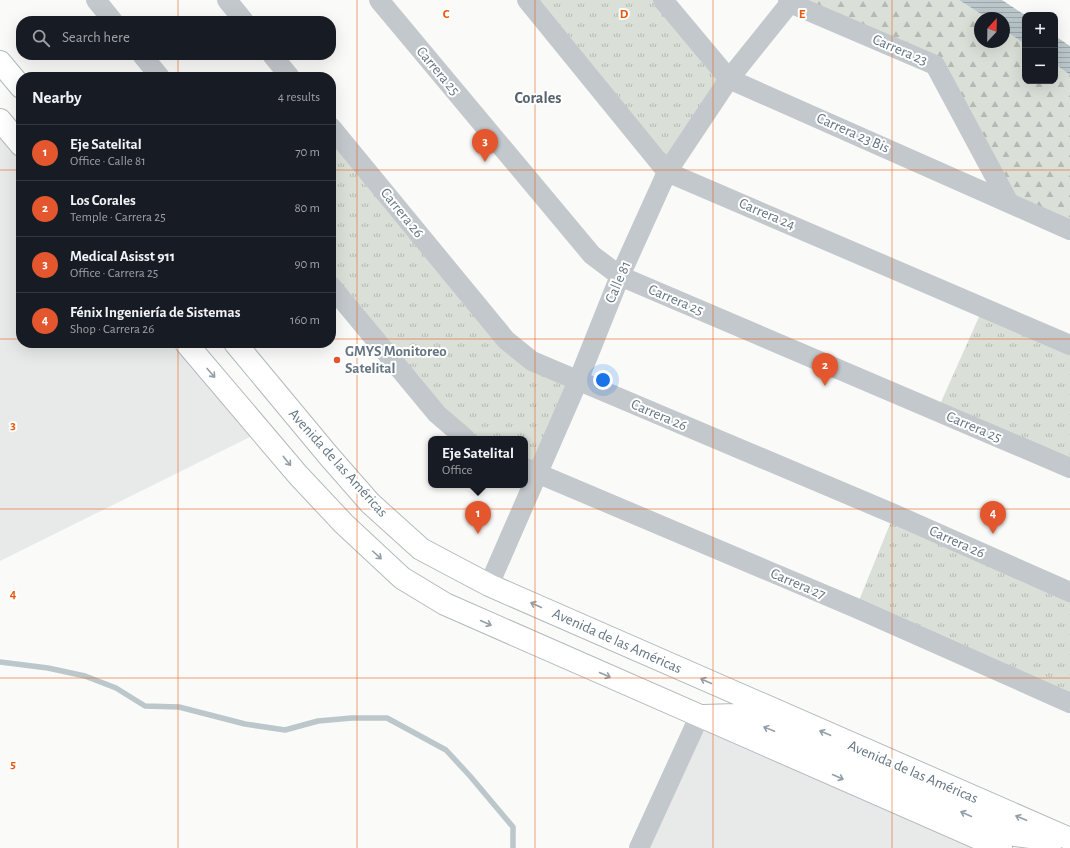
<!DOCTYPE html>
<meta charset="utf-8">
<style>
body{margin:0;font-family:"Alegreya Sans",sans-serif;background:#20242c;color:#f1f3f6}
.controls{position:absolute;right:12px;top:12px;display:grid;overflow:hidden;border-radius:8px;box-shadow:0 4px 16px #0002}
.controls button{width:36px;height:36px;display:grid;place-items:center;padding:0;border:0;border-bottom:1px solid #363941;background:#171b24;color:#f1f3f6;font:20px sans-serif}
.compass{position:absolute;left:974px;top:12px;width:36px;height:36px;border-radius:50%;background:#171b24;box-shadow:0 4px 16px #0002;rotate:22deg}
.you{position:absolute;left:603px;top:380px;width:14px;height:14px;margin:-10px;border:3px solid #fff;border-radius:50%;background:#1a73e8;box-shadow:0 0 0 6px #1a73e833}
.badge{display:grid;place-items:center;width:26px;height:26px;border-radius:50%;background:#e4572e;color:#fff;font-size:13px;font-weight:700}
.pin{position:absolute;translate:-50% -33px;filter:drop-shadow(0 1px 2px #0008)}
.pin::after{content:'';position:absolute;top:21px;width:14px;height:12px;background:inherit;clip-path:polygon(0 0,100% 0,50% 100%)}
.popup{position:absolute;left:428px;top:436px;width:100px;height:52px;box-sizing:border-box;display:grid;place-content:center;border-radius:8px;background:#171b24;filter:drop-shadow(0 1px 3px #0005);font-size:13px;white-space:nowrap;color:#9ea1a6}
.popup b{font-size:15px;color:#f1f3f6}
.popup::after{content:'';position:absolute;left:50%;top:100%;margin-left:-8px;border:8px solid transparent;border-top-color:#171b24}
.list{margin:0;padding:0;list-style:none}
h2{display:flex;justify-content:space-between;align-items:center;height:52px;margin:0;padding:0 16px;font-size:17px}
h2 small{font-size:13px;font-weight:400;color:#9ea1a6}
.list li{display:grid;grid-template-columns:26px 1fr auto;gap:12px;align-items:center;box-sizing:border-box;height:56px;padding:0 16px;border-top:1px solid #363941}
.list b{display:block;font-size:15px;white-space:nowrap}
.list p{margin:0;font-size:13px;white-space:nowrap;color:#9ea1a6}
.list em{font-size:13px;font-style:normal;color:#9ea1a6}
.icon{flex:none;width:22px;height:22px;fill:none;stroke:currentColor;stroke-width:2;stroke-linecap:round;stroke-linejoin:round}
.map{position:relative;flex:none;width:1070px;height:848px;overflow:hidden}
.search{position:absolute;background:#171b24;box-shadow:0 4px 16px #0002;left:16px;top:16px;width:320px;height:44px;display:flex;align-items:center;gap:10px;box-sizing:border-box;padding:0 14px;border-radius:16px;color:#9ea1a6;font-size:15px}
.panel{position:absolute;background:#171b24;box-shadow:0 4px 16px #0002;left:16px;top:72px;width:320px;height:276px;border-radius:16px}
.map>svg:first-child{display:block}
.built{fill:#e8e9e9}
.forest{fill:url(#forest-firs)}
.park{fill:url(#park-tufts)}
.water{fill:url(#water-rules)}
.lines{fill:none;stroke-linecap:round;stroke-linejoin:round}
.stream{stroke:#bbc7cb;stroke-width:5.5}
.major-casing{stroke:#b5babe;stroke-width:24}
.minor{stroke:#c3c8cc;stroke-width:20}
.major{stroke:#fff;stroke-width:22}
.oneway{stroke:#939fa8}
.grid{fill:none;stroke:#e8590c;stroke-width:1;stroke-opacity:0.55}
.poi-dot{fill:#e4572e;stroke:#fff;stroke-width:1.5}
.labels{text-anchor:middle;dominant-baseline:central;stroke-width:4;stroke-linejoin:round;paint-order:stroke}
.street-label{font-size:15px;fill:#657683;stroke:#fff}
.poi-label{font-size:15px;font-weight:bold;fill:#657683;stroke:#fff;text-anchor:start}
.neighbourhood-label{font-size:16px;font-weight:bold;fill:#57646e;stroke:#fff}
.grid-label{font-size:13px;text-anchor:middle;font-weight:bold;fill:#e8590c;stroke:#fff;stroke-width:4;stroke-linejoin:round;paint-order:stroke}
</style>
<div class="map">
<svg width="1070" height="848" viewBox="0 0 1070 848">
<defs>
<pattern id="forest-firs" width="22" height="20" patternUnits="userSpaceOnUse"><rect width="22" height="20" fill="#dadfd7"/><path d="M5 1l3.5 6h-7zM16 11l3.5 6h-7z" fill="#b4b9b4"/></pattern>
<pattern id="park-tufts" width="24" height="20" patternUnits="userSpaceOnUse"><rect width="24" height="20" fill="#dadfd7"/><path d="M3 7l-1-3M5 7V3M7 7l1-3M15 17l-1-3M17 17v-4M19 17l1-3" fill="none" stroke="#b4b9b4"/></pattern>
<pattern id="water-rules" width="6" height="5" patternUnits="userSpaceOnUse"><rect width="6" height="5" fill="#bbc7cb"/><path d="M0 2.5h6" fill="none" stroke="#9ca6aa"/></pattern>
</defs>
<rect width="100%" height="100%" fill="#fafaf8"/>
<path class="built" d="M0,120L21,145V343H186L262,431L0,561Z
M699,717L1001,848H639Z"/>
<path class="forest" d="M788,0H959L987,18H980V42H1004V30L1025,44V81H1055V64L1070,75V230L1009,203L935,65Z"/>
<path class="park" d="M527,0H663L729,79L667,172Z
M331,127L506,340L578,381L537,474L525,468V439H466L331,286Z
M983,308L1070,345V468L937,411Z
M894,514L1070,592V703L856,608Z"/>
<path class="water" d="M959,0H1002L1025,15V44L1004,30V18H987Z
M1055,36L1070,46V75L1055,64Z"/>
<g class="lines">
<path class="stream" d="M0,662L48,668L85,676L116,688L145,706L179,707L245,724L285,730L318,721L352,718H387L446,750L470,776L513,827V848"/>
<defs>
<path id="major" d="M0,62L21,87
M0,120L21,145
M186,343L298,475L344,524L402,578L445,604L1001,848
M235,343L328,455L370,503L421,549L489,585L1070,839
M704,716L736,715L1015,835L1053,840"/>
</defs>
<use href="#major" class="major-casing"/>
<path class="minor" d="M96,0L113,21
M227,0L244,21
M379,0L592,255L620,276L1070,468
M527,0L667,172L1070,345
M663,0L729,79L1070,230
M788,0L790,3L935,65L1009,203
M142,55L160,77
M272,55L290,77
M331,127L506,340L532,361L894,514L1070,592
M331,286L437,414L466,439
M525,468L856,608L1070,703
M489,585L578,381L620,276L667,172L729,79L790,3
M639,848L699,717"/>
<use href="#major" class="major"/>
</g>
<defs><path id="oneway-shaft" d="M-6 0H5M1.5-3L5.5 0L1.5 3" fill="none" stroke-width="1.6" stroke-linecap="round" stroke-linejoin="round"/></defs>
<g class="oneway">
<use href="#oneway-shaft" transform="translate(211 373) rotate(49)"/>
<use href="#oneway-shaft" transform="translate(287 461) rotate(51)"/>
<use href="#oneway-shaft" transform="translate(377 555) rotate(42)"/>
<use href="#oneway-shaft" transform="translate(536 605) rotate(-156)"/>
<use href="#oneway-shaft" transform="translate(486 623) rotate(24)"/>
<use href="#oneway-shaft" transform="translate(605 675) rotate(24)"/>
<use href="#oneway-shaft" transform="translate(706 681) rotate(-156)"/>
<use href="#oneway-shaft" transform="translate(769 729) rotate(-158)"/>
<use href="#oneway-shaft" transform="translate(825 733) rotate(-157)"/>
<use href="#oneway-shaft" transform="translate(838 777) rotate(24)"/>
<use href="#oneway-shaft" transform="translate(966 814) rotate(-156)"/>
<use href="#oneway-shaft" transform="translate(1021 818) rotate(-157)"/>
</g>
<path class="grid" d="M178,0V21M357,0V848M535,0V848M713,0V848M892,0V848M178,55V77M0,170H21M331,170H1070M0,339H21M331,339H1070M178,343V848M0,509H1070M0,678H1070"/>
<circle class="poi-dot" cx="337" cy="360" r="4"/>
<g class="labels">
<g class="street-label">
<text transform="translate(900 50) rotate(23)">Carrera 23</text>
<text transform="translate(438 71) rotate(50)">Carrera 25</text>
<text transform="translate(853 133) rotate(24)">Carrera 23 Bis</text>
<text transform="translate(402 213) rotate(51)">Carrera 26</text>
<text transform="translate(767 214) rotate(23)">Carrera 24</text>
<text transform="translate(618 282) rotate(-67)">Calle 81</text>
<text transform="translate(676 300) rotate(23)">Carrera 25</text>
<text transform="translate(659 415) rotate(23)">Carrera 26</text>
<text transform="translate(974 427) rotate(23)">Carrera 25</text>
<text transform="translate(338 463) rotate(48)">Avenida de las Américas</text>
<text transform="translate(957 542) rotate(24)">Carrera 26</text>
<text transform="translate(798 584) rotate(23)">Carrera 27</text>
<text transform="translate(617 641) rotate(24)">Avenida de las Américas</text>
<text transform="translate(913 772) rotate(23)">Avenida de las Américas</text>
</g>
<g class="poi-label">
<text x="345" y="351">GMYS Monitoreo<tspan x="345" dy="17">Satelital</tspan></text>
</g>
<g class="neighbourhood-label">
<text x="538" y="98">Corales</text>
</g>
</g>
<g class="grid-label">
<text x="446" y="18">C</text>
<text x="624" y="18">D</text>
<text x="802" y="18">E</text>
<text x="13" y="429">3</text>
<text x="13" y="598">4</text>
<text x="13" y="768">5</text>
</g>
</svg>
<div class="controls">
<button>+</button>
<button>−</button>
</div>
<svg class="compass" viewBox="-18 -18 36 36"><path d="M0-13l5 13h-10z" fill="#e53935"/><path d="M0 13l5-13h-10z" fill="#9ea1a6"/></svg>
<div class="you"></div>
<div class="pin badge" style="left:478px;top:534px">1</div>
<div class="popup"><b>Eje Satelital</b>Office</div>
<div class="pin badge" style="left:825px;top:386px">2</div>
<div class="pin badge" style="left:485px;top:162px">3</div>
<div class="pin badge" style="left:993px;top:534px">4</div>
<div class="search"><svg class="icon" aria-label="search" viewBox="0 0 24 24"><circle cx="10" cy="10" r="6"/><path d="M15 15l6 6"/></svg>Search here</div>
<section class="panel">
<h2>Nearby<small>4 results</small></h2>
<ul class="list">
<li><span class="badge">1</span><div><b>Eje Satelital</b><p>Office · Calle 81</p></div><em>70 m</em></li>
<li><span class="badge">2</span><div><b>Los Corales</b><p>Temple · Carrera 25</p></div><em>80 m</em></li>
<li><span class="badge">3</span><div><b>Medical Asisst 911</b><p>Office · Carrera 25</p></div><em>90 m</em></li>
<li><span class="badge">4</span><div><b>Fénix Ingeniería de Sistemas</b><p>Shop · Carrera 26</p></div><em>160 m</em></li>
</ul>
</section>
</div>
